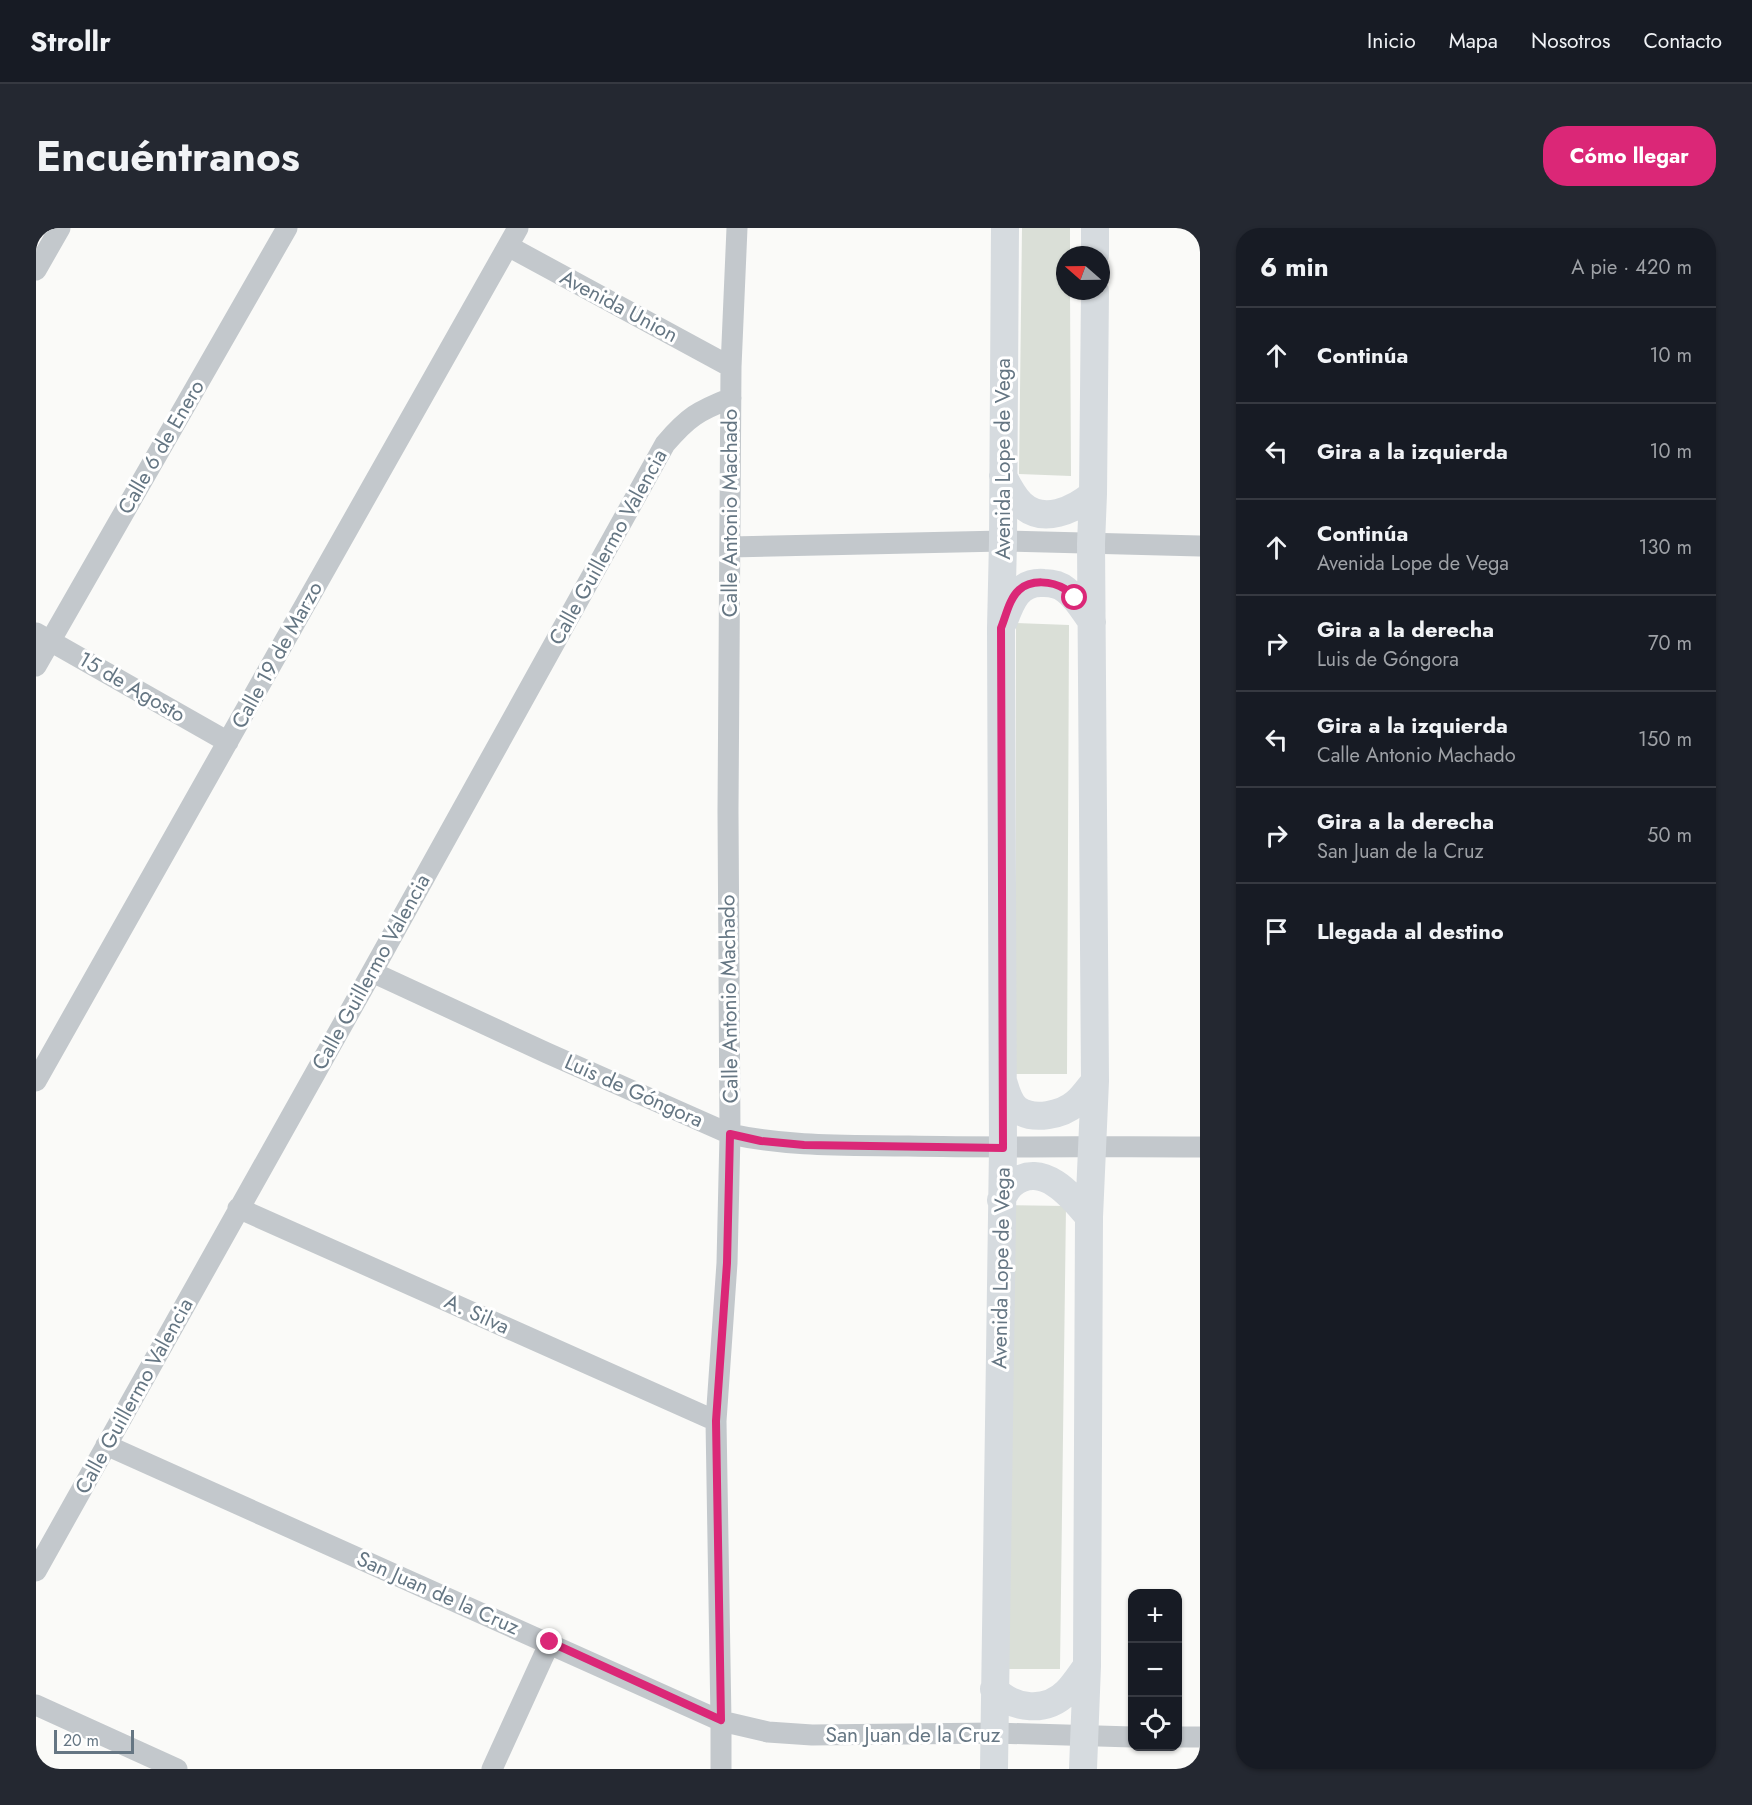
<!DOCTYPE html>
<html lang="es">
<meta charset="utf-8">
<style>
body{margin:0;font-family:Jost,sans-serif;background:#242831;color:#f1f3f6}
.controls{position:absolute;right:18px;bottom:18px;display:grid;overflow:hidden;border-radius:12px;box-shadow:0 2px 4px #0004}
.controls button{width:54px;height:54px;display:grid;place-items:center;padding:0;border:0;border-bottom:2px solid #363941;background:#171b24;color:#f1f3f6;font:30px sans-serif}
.compass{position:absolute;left:1020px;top:18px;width:54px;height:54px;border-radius:50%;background:#171b24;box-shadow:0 2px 4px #0004;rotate:290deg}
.scale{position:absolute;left:18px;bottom:15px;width:80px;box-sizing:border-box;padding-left:6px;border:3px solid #657683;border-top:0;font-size:16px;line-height:21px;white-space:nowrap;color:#657683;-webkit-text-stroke:4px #fff;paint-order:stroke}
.stop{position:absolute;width:18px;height:18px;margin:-14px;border:4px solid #db2777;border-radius:50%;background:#fff}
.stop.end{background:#db2777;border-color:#fff;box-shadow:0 2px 6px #0008}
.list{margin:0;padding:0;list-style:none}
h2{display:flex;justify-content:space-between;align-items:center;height:78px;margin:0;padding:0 24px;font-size:26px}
h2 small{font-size:20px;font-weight:400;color:#9ea1a6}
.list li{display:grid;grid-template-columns:39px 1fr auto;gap:18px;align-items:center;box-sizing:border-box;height:96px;padding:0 24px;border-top:2px solid #363941}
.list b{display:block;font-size:22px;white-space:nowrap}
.list p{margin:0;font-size:20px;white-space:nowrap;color:#9ea1a6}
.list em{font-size:20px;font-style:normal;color:#9ea1a6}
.icon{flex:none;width:33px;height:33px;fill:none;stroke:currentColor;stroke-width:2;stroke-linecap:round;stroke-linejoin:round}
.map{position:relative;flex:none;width:1164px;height:1541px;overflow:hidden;border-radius:24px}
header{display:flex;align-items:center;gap:36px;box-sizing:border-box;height:84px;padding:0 30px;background:#171b24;border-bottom:2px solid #363941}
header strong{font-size:28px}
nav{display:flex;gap:33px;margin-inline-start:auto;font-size:21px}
.intro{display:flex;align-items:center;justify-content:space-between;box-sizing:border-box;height:144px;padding:0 36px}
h1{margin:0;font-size:42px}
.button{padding:15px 27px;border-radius:24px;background:#db2777;color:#fff;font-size:21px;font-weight:700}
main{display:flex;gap:36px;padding:0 36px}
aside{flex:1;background:#171b24;border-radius:24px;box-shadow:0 2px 4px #0004}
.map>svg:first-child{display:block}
.green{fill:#dadfd7}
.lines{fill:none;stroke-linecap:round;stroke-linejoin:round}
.minor{stroke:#c3c8cc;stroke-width:21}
.secondary{stroke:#d6dbdf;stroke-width:28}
.route{stroke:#db2777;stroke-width:8}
.labels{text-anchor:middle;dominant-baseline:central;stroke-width:6;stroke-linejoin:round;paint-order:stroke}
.street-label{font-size:21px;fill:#657683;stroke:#fff}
</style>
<header>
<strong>Strollr</strong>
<nav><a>Inicio</a><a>Mapa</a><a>Nosotros</a><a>Contacto</a></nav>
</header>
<div class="intro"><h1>Encuéntranos</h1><a class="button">Cómo llegar</a></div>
<main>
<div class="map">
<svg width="1164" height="1541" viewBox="0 0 1164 1541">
<rect width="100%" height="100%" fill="#fafaf8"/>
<path class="green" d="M986,0H1034V27H1029V63H1034L1035,248L983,246Z
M980,395L1033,397L1031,846H980Z
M970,977L1030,978L1024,1441H968Z"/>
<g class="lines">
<path class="minor" d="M472,18L695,139
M0,42L24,0
M694,319L967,313L1164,318
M0,405L192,514
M0,438L251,0
M336,744L511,825L694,906C753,919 812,917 872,918C969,920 1067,918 1164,919
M0,853L482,0
M202,980L680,1193
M70,1217L685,1493L732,1504L776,1507L959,1505L1096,1509
M0,1343L336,744L629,216C652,189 662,183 695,170
M0,1477L141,1541
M1142,1509H1164
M456,1541L514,1414
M685,1541V1493L680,1193L691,1035L694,906L692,583L695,139L701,0"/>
<path class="secondary" d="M1059,27V0
M967,248C972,258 977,268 985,276C1007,297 1038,282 1057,266
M968,393C975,373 983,353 1008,355C1015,355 1024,357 1030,362C1041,370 1048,383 1056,394
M967,853C970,863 973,876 982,882C998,893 1026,887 1040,875C1047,869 1053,860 1059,853
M965,972C968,967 971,960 976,956C1006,932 1036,968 1053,989
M958,1461C978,1482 1010,1485 1031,1464C1038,1457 1045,1446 1051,1438
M958,1541L967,920L965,400L967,313L969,0
M1047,1541L1051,1438L1053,989L1059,853L1055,316L1057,266L1059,63"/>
</g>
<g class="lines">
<path class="route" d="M514,1414L685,1492L680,1193L691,1035L694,906L725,913L768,917L967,920L965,400C970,388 973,371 983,362C995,351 1016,353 1029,361C1033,363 1036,367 1039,370"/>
</g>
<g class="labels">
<g class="street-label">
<text transform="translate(583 78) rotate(28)">Avenida Union</text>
<text transform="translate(125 219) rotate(-60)">Calle 6 de Enero</text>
<text transform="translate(967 231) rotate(-90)">Avenida Lope de Vega</text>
<text transform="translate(694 285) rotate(-90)">Calle Antonio Machado</text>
<text transform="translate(572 319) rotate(-61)">Calle Guillermo Valencia</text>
<text transform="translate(241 427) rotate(-61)">Calle 19 de Marzo</text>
<text transform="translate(96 459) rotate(30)">15 de Agosto</text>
<text transform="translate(335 744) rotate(-61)">Calle Guillermo Valencia</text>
<text transform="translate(693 771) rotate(-91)">Calle Antonio Machado</text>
<text transform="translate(598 863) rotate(24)">Luis de Góngora</text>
<text transform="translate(965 1040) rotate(-89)">Avenida Lope de Vega</text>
<text transform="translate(441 1086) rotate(24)">A. Silva</text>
<text transform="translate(98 1168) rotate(-61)">Calle Guillermo Valencia</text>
<text transform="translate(402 1365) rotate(24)">San Juan de la Cruz</text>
<text x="877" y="1507">San Juan de la Cruz</text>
</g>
</g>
</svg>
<div class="controls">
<button>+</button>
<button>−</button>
<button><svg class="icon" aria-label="locate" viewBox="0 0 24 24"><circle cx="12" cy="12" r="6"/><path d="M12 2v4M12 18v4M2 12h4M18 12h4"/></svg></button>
</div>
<svg class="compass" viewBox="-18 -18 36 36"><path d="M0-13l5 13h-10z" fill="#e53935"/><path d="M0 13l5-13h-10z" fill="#9ea1a6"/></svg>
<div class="scale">20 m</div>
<div class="stop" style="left:1039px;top:370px"></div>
<div class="stop end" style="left:514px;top:1414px"></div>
</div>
<aside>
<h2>6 min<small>A pie · 420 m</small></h2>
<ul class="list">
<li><svg class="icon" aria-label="ahead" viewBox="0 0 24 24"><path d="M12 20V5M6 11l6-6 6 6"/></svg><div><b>Continúa</b></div><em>10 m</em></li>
<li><svg class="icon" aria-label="left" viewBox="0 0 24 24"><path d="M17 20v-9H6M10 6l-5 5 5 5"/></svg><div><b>Gira a la izquierda</b></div><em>10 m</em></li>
<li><svg class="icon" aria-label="ahead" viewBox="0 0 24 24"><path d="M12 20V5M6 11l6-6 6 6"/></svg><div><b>Continúa</b><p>Avenida Lope de Vega</p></div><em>130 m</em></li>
<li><svg class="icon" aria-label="right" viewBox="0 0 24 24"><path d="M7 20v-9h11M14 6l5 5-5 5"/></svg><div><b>Gira a la derecha</b><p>Luis de Góngora</p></div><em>70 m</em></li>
<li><svg class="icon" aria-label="left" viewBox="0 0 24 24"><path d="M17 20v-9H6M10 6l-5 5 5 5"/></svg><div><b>Gira a la izquierda</b><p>Calle Antonio Machado</p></div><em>150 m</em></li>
<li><svg class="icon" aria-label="right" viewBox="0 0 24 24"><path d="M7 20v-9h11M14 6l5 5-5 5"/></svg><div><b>Gira a la derecha</b><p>San Juan de la Cruz</p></div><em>50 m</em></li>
<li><svg class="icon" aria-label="arrive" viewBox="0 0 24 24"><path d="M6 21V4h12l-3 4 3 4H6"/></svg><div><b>Llegada al destino</b></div></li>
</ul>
</aside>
</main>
